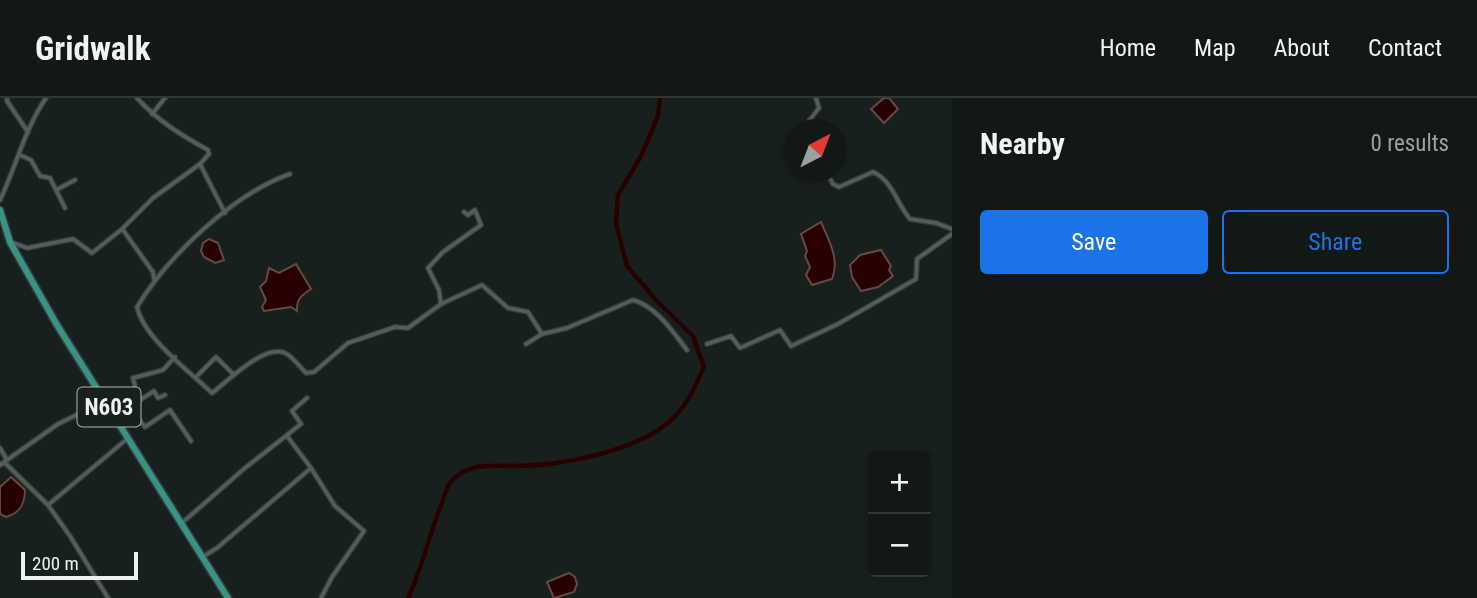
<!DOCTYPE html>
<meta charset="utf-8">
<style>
body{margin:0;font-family:"Roboto Condensed",sans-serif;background:#1b211f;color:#f1f3f6}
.controls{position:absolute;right:21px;bottom:21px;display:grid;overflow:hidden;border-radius:7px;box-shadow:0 4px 10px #0003}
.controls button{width:63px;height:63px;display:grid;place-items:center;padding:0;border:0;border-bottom:2px solid #313735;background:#121816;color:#f1f3f6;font:35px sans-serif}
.compass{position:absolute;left:784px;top:21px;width:63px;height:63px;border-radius:50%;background:#121816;box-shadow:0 4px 10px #0003;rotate:42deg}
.scale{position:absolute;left:21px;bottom:18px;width:117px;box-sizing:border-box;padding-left:7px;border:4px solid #edf2f1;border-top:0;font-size:19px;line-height:24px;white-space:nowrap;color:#edf2f1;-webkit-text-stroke:5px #18201e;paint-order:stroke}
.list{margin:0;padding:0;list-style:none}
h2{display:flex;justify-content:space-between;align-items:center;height:91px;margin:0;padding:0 28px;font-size:30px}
h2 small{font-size:23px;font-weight:400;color:#9ca0a1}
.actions{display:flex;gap:14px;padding:21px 28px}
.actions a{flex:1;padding:16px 0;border:2px solid #1a73e8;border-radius:7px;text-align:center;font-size:24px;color:#1a73e8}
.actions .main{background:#1a73e8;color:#fff}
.map{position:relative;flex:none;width:952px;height:500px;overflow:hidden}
header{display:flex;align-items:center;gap:42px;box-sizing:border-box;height:98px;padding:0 35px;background:#121816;border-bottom:2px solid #313735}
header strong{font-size:33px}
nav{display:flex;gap:38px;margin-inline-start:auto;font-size:24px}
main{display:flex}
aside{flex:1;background:#121816}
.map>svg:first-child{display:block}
.water{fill:#290000;stroke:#644948;stroke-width:2}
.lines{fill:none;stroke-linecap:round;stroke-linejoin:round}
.canal{stroke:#290000;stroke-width:4.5}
.minor-casing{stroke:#373c3b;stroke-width:6}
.highway-casing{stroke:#373c3b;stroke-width:9}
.minor{stroke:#545d5b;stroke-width:3.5}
.highway{stroke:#389385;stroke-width:6}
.labels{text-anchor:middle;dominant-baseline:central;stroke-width:5;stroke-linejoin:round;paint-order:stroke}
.shield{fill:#18201e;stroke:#adb3b2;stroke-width:2}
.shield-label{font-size:23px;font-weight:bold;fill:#edf2f1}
</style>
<header>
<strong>Gridwalk</strong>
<nav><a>Home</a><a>Map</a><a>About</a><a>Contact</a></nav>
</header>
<main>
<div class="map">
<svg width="952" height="500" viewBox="0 0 952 500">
<rect width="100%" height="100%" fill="#18201e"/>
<path class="water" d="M884,0H889L898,11L884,25L871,11Z
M821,124C829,143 840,161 832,181L812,187L806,177L810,169L805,158L807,153L801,136Z
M209,141L218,145L224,162L215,165L204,159L201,153L203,145Z
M881,152L891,168L889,172L893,178L878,189L861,193L852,179L850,167L860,157Z
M296,166L311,191C302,197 296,201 297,213L291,209L264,213L262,209L266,202L260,189L266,183L269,170L279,175Z
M11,379L25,392C25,406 20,415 6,419L0,416V389Z
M569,475L575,479L577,486L574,494L554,500L547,484Z"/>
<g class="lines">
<path class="canal" d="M408,500C423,469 429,436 442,405C444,399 446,390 450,385C466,364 492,368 514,368C560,368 636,354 671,322C687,308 695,288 704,269L693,238L656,202L627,168L616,125L618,97L641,58L658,18L660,0"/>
<defs>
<path id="minor" d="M7,0V3L28,34
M137,0C158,23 181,37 208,52L209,56L200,66L225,115
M152,16L165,0
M805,32V28L819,10L816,0
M20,57L31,62L40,78L50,80L56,92L75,82
M826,74L833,86L839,89L873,74C892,82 897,106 910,121L936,125L952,131
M290,76C233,96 168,158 137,209C144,240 189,273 212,295C228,283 264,246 285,255C292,258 300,269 306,275L314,274L348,245L395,229L408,230L441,206L482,187L508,210L528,214L542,236L567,230L633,202C656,208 673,234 687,252
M56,92L65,110
M0,102C16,69 25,30 46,0
M123,132L153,174L154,181
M11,144L27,150L73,141L92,155L122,131L153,100L200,66
M441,206L439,192L428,170L443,154L481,127L475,112L468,117L464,114
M526,246L542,236
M707,246L731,238L740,250L780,232L791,248L838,226L916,181L917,161L952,136
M196,279L216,259L234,277
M135,288L133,280L163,272L175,259
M131,311L134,306L154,293L158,300L165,297
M117,322L131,311L145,329L170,312L191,343
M287,338L311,370
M0,350L7,362
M4,364L48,407L70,438L108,500
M0,367L58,326L105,303
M48,407L127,341
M183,424L245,370L301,326L292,313L307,300
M204,458L217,450L311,370L335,408L364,433L332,479L321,500"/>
<path id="highway" d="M0,112L10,144L57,227L228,500"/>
</defs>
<use href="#minor" class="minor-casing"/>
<use href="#highway" class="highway-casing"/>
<use href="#minor" class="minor"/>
<use href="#highway" class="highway"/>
</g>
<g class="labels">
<rect class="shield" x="77.5" y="289.5" width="63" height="39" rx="5"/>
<g class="shield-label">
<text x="109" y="309">N603</text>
</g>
</g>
</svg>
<div class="controls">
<button>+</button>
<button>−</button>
</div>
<svg class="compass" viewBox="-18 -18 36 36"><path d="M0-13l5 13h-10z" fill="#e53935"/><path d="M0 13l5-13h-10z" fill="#9ca0a1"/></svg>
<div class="scale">200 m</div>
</div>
<aside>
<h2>Nearby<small>0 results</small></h2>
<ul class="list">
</ul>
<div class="actions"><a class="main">Save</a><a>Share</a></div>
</aside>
</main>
